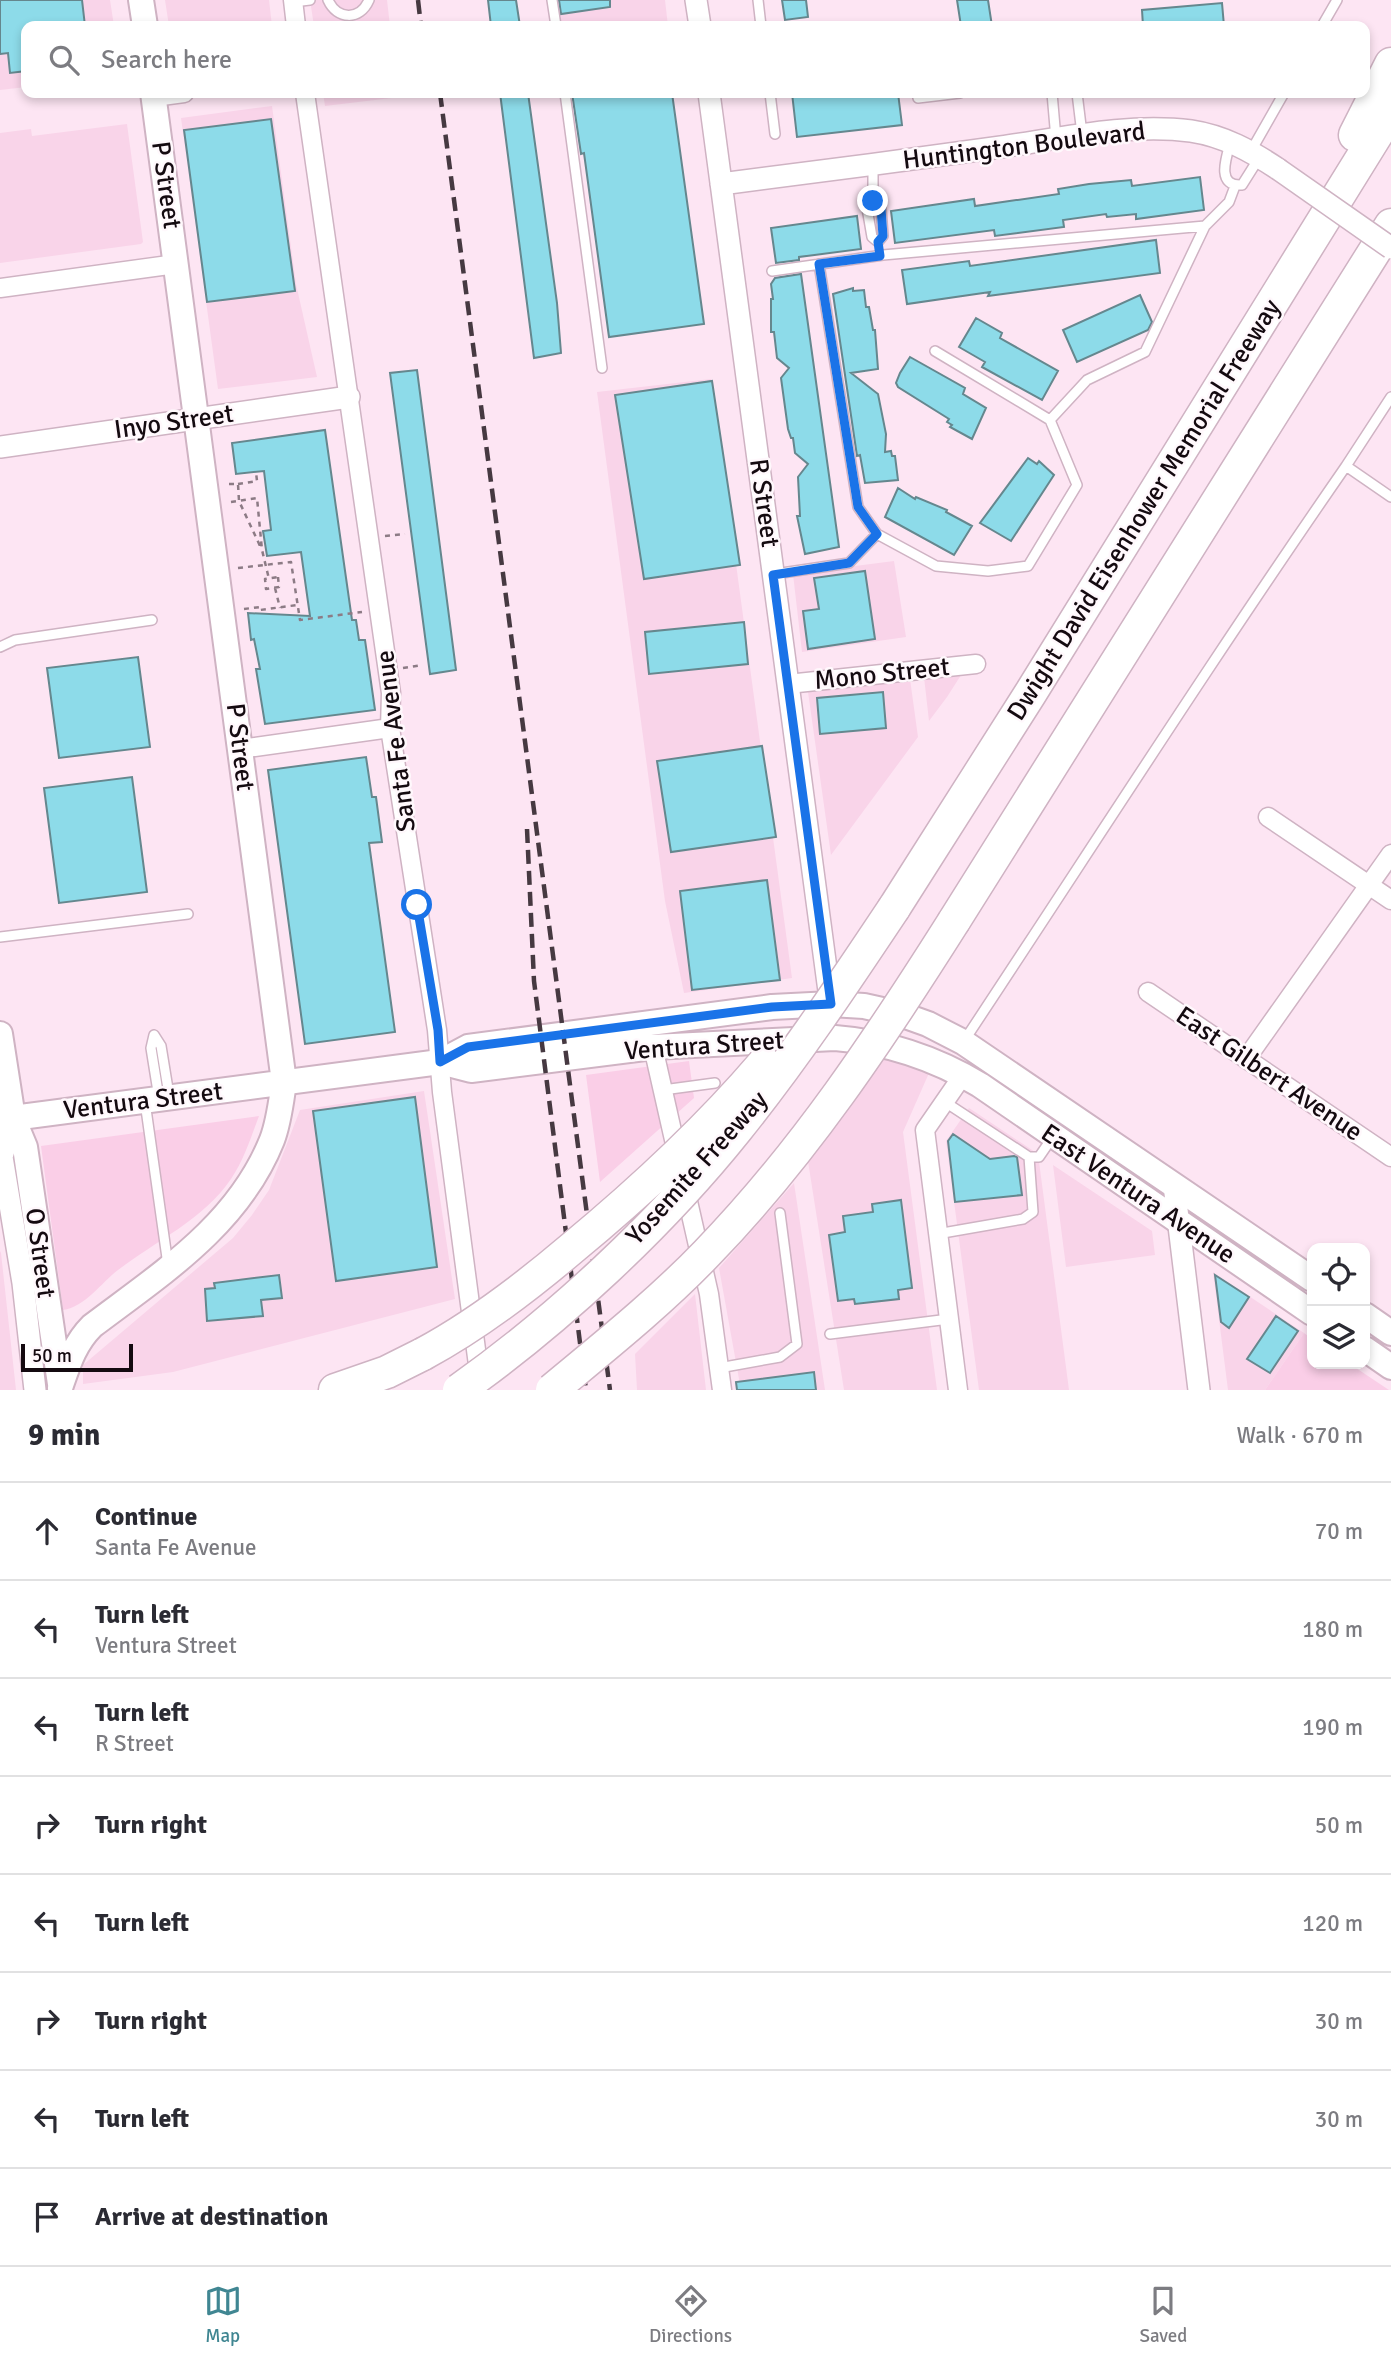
<!DOCTYPE html>
<meta charset="utf-8">
<style>
body{margin:0;font-family:Signika,sans-serif;background:#f7f7f7;color:#2b2b33}
.controls{position:absolute;right:21px;bottom:21px;display:grid;overflow:hidden;border-radius:14px;box-shadow:0 4px 10px #0003}
.controls button{width:63px;height:63px;display:grid;place-items:center;padding:0;border:0;border-bottom:2px solid #e1e1e2;background:#fff;color:#2b2b33;font:35px sans-serif}
.scale{position:absolute;left:21px;bottom:18px;width:112px;box-sizing:border-box;padding-left:7px;border:4px solid #140a10;border-top:0;font-size:19px;line-height:24px;white-space:nowrap;color:#140a10;-webkit-text-stroke:5px #fff8fc;paint-order:stroke}
.stop{position:absolute;width:21px;height:21px;margin:-16px;border:5px solid #1a73e8;border-radius:50%;background:#fff}
.stop.end{background:#1a73e8;border-color:#fff;box-shadow:0 2px 7px #0008}
.list{margin:0;padding:0;list-style:none}
h2{display:flex;justify-content:space-between;align-items:center;height:91px;margin:0;padding:0 28px;font-size:30px}
h2 small{font-size:23px;font-weight:400;color:#7c7c81}
.list li{display:grid;grid-template-columns:46px 1fr auto;gap:21px;align-items:center;box-sizing:border-box;height:98px;padding:0 28px;border-top:2px solid #e1e1e2}
.list b{display:block;font-size:26px;white-space:nowrap}
.list p{margin:0;font-size:23px;white-space:nowrap;color:#7c7c81}
.list em{font-size:23px;font-style:normal;color:#7c7c81}
.icon{flex:none;width:38px;height:38px;fill:none;stroke:currentColor;stroke-width:2;stroke-linecap:round;stroke-linejoin:round}
.map{position:relative;flex:none;width:1391px;height:1390px;overflow:hidden}
.search{position:absolute;background:#fff;box-shadow:0 4px 10px #0003;left:21px;right:21px;top:21px;height:77px;display:flex;align-items:center;gap:18px;box-sizing:border-box;padding:0 24px;border-radius:14px;color:#7c7c81;font-size:26px}
.sheet{height:875px;background:#fff}
nav{display:flex;justify-content:space-around;align-items:center;box-sizing:border-box;height:98px;border-top:2px solid #e1e1e2;background:#fff;font-size:19px;color:#7c7c81}
nav a{display:grid;justify-items:center;gap:4px}
nav .on{color:#408692}
.map>svg:first-child{display:block}
.built{fill:#f9d4e9}
.green{fill:#facee7}
.building{fill:#8ddbe9;stroke:#65878e;stroke-width:2}
.lines{fill:none;stroke-linecap:round;stroke-linejoin:round}
.service-casing{stroke:#cfb3c3;stroke-width:12}
.minor-casing{stroke:#cfb3c3;stroke-width:21}
.tertiary-casing{stroke:#cfb3c3;stroke-width:24}
.secondary-casing{stroke:#cfb3c3;stroke-width:28}
.motorway-casing{stroke:#cfb3c3;stroke-width:35}
.path{stroke:#8c7b85;stroke-width:2.5;stroke-dasharray:5 5;stroke-linecap:butt}
.service{stroke:#fff;stroke-width:9}
.minor{stroke:#fff;stroke-width:18}
.tertiary{stroke:#fff;stroke-width:21}
.secondary{stroke:#fff;stroke-width:24}
.motorway{stroke:#fff;stroke-width:32}
.rail{stroke:#463941;stroke-width:4.5;stroke-dasharray:14 7;stroke-linecap:butt}
.tertiary-bridge-casing{stroke:#cfb3c3;stroke-width:24;stroke-linecap:butt}
.motorway-bridge-casing{stroke:#cfb3c3;stroke-width:35;stroke-linecap:butt}
.tertiary-bridge{stroke:#fff;stroke-width:21}
.motorway-bridge{stroke:#fff;stroke-width:32}
.route{stroke:#1a73e8;stroke-width:9}
.labels{text-anchor:middle;dominant-baseline:central;stroke-width:5;stroke-linejoin:round;paint-order:stroke}
.street-label{font-size:26px;fill:#140a10;stroke:#fff8fc}
</style>
<div class="map">
<svg width="1391" height="1390" viewBox="0 0 1391 1390">
<rect width="100%" height="100%" fill="#fde5f3"/>
<path class="built" d="M0,0H110L114,26H26V87L0,90Z
M165,0H269L272,26H169Z
M310,0H387L390,26H314Z
M557,0H665L668,26H561Z
M323,93H399L400,97L325,106Z
M272,106L296,284L317,377L218,389L181,118Z
M127,124L143,242L141,244L0,263V133L31,129L32,136Z
M711,379L792,978L684,993L665,901L597,392Z
M894,561L906,637L802,652L793,574Z
M963,672L947,697L929,721L924,677Z
M910,679L918,737L831,855L808,692Z
M888,1054L929,1073L903,1132L937,1390H844L807,1155Z
M424,1091L455,1299L173,1372L83,1384V1365L233,1238L252,1215L269,1190L300,1110Z
M969,1108L1038,1154L1069,1390H979L946,1141Z
M1053,1165L1152,1231L1155,1255L1066,1267Z
M794,1183L825,1390H741L719,1268Z
M0,1251L1,1253L16,1390H0Z
M1213,1272L1304,1333L1265,1390H1228Z
M695,1294L706,1390H637L635,1354Z"/>
<path class="green" d="M689,1061L694,1098L600,1182L586,1075Z
M259,1116C251,1137 244,1160 231,1179C204,1219 156,1241 118,1270C101,1283 85,1307 63,1310L41,1146Z
M1304,1333L1312,1339V1364H1350L1389,1390H1265Z"/>
<path class="building" d="M0,0H82L85,26H26V71L10,73L8,53L0,54Z
M488,0H516L520,26H491Z
M559,0H610V7L561,14Z
M782,0H806L808,17L785,20Z
M957,0H988L992,26H961Z
M1222,3L1224,26H1143L1142,10Z
M500,93H528L557,303L561,353L534,358Z
M572,93H672L704,324L609,337L584,153L581,154Z
M792,93H857V97L898,93L902,125L797,137Z
M271,119L295,291L207,302L184,130Z
M1200,177L1204,210L1136,219V214L1107,217L1106,214L1063,220L1064,227L995,236L994,230L895,243L891,211L974,199L975,206L1059,194L1058,189L1089,184L1131,180L1132,186Z
M857,216L861,249L799,257V260L776,263L771,228Z
M1156,240L1160,273L988,296L990,292L907,304L902,270L969,261L970,266Z
M801,274L839,547L805,554L797,516H800L798,477L808,464L795,453L793,438H791L788,429L781,378L789,368L777,358L774,332H771V299H773L771,284L775,278Z
M853,288V291L864,290L866,307H869L873,330H875L878,369L851,373L878,394L886,434L885,452L891,451L892,456H895L898,480L865,483L860,455L857,456L833,294Z
M1140,295L1152,322L1148,330L1077,362L1063,330Z
M976,318L1002,333L1000,338L1058,371L1042,400L982,367L985,362L959,347Z
M910,357L965,388L963,394L986,408L972,439L950,427L952,425L947,422L949,419L898,387L896,383L900,373Z
M417,370L456,670L430,674L390,373Z
M712,381L740,565L644,579L615,395Z
M325,430L352,620H356L359,640H365L375,710L265,724L256,669H260L254,639L251,640L248,613L310,616L301,552L267,556L263,531L271,530L264,471L236,474L232,443Z
M1028,458L1037,464L1039,461L1054,475L1011,541L980,523Z
M898,488L915,499L916,497L947,510L946,512L972,526L954,555L885,517Z
M865,571L875,639L808,649L803,611L819,609L814,578Z
M744,622L748,664L649,674L645,632Z
M138,657L150,747L59,758L47,668Z
M883,692L886,728L820,734L817,698Z
M762,746L776,837L671,852L657,761Z
M366,757L372,797H376L382,842L369,843L395,1032L305,1044L268,770Z
M132,777L147,892L59,903L44,788Z
M767,880L780,980L692,990L680,891Z
M415,1097L437,1267L336,1281L313,1111Z
M953,1134L990,1159L1014,1156L1017,1157L1022,1195L955,1202L948,1141Z
M901,1200L912,1288L898,1290L899,1299L855,1304L854,1299L838,1301L829,1235L845,1232L843,1216L873,1212L872,1204Z
M279,1275L282,1298L261,1300L263,1316L207,1321L205,1289L215,1288L214,1283Z
M1215,1275L1249,1297L1229,1328L1221,1322Z
M1276,1316L1298,1331L1270,1373L1247,1359Z
M814,1372L816,1390H737L736,1382Z"/>
<g class="lines">
<defs>
<path id="service" d="M328,0C337,20 360,21 369,0
M552,0L556,26
M758,0L761,26
M293,2L310,0
M1322,26L1337,0
M565,93L602,368
M770,93L775,134
M1052,93L1056,139
M1077,93L1082,134
M918,98L960,93
M1230,144C1226,158 1216,187 1242,185L1259,158
M1251,151L1284,93
M873,164V201L867,208L872,237L878,242L883,236L881,208L873,201
M1205,226L1229,202L1235,186
M772,271L883,255L1205,226L1145,352L1087,380L1050,420L1077,485L1028,566L988,571L936,566L877,534L858,507L819,264
M935,351L1050,420
M1391,397L1346,466L1391,497
M775,574L849,563L877,534
M0,647L15,640L152,620
M0,937L188,914
M154,1035L161,1046L169,1095
M154,1035L151,1048L159,1098
M964,1041C1091,849 1215,655 1346,466
M663,1090L715,1083
M145,1102L168,1265
M1029,1157H1039L1052,1138
M937,1234L1023,1219L1033,1212L1029,1157L945,1102
M830,1334L949,1319
M719,1368L780,1357L797,1344L780,1213"/>
<path id="minor" d="M293,0L296,26
M305,93L391,693L390,728L437,1030L442,1092L480,1380
M154,97L184,93
M0,288L176,264
M788,684L976,664
M240,749L390,728
M1268,817L1391,900
M1148,992L1391,1157
M653,1047L709,1294L722,1390
M1246,1059L1391,854
M958,1390L925,1130L963,1075"/>
<path id="tertiary" d="M696,0L700,26
M709,93L831,1006
M721,184C814,172 908,160 1001,147C1063,138 1129,123 1191,131C1224,136 1251,151 1278,169
M0,447L349,397
M13,1118L2,1157L23,1283L35,1390
M1174,1185L1199,1390"/>
<path id="secondary" d="M141,0L145,26
M0,1034L13,1118L25,1147L60,1384
M440,1062L471,1070L653,1047L835,1038C887,1042 935,1058 980,1085L1312,1313
M0,1125L13,1118L440,1062L468,1047L772,1007L831,1004L864,1006L900,1014L928,1024L963,1042L1312,1279
M1365,1315L1391,1333
M1365,1349L1391,1367
M60,1388C68,1365 74,1344 92,1326C162,1273 238,1225 272,1140C279,1122 281,1102 284,1082L153,93"/>
<path id="motorway" d="M1355,135L1391,64
M894,908L1030,694L1391,111
M954,921L1391,225
M335,1390L387,1372L423,1354"/>
</defs>
<use href="#service" class="service-casing"/>
<use href="#minor" class="minor-casing"/>
<use href="#tertiary" class="tertiary-casing"/>
<use href="#secondary" class="secondary-casing"/>
<use href="#motorway" class="motorway-casing"/>
<path class="path" d="M229,484H238L239,501L261,548
M238,484L257,481L256,472
M231,502L257,498L262,550L269,579
M385,536L405,534
M238,568L291,562L300,620L362,612
M278,577L279,587L266,589L265,579Z
M275,588L280,608
M244,609L260,607V610L297,605
M403,668L422,665"/>
<use href="#service" class="service"/>
<use href="#minor" class="minor"/>
<use href="#tertiary" class="tertiary"/>
<use href="#secondary" class="secondary"/>
<use href="#motorway" class="motorway"/>
<path class="rail" d="M418,0L421,26
M440,93L610,1390
M527,829L534,981L586,1390"/>
<defs>
<path id="tertiary-bridge" d="M1278,169L1391,248"/>
<path id="motorway-bridge" d="M423,1354C477,1325 525,1288 571,1249C640,1192 706,1131 764,1063
M459,1390C558,1320 661,1224 737,1129C794,1058 844,983 894,908
M552,1390C605,1346 659,1303 707,1253C804,1153 880,1038 954,921"/>
</defs>
<use href="#tertiary-bridge" class="tertiary-bridge-casing"/>
<use href="#motorway-bridge" class="motorway-bridge-casing"/>
<use href="#tertiary-bridge" class="tertiary-bridge"/>
<use href="#motorway-bridge" class="motorway-bridge"/>
</g>
<g class="lines">
<path class="route" d="M417,905L438,1030L440,1062L468,1047L772,1007L831,1004L773,575L849,563L877,534L858,507L819,264L880,256L878,242L883,236L881,208L873,201"/>
</g>
<g class="labels">
<g class="street-label">
<text transform="translate(1024 146) rotate(-7)">Huntington Boulevard</text>
<text transform="translate(166 185) rotate(82)">P Street</text>
<text transform="translate(174 422) rotate(-8)">Inyo Street</text>
<text transform="translate(764 503) rotate(82)">R Street</text>
<text transform="translate(1144 510) rotate(-58)">Dwight David Eisenhower Memorial Freeway</text>
<text transform="translate(882 674) rotate(-6)">Mono Street</text>
<text transform="translate(396 741) rotate(-97)">Santa Fe Avenue</text>
<text transform="translate(240 747) rotate(83)">P Street</text>
<text transform="translate(704 1046) rotate(-4)">Ventura Street</text>
<text transform="translate(1269 1074) rotate(34)">East Gilbert Avenue</text>
<text transform="translate(143 1101) rotate(-7)">Ventura Street</text>
<text transform="translate(697 1168) rotate(-48)">Yosemite Freeway</text>
<text transform="translate(1138 1194) rotate(34)">East Ventura Avenue</text>
<text transform="translate(40 1253) rotate(82)">O Street</text>
</g>
</g>
</svg>
<div class="controls">
<button><svg class="icon" aria-label="locate" viewBox="0 0 24 24"><circle cx="12" cy="12" r="6"/><path d="M12 2v4M12 18v4M2 12h4M18 12h4"/></svg></button>
<button><svg class="icon" aria-label="layers" viewBox="0 0 24 24"><path d="M12 4l9 5-9 5-9-5zM3 14l9 5 9-5"/></svg></button>
</div>
<div class="scale">50 m</div>
<div class="stop" style="left:417px;top:905px"></div>
<div class="stop end" style="left:873px;top:201px"></div>
<div class="search"><svg class="icon" aria-label="search" viewBox="0 0 24 24"><circle cx="10" cy="10" r="6"/><path d="M15 15l6 6"/></svg>Search here</div>
</div>
<section class="sheet">
<h2>9 min<small>Walk · 670 m</small></h2>
<ul class="list">
<li><svg class="icon" aria-label="ahead" viewBox="0 0 24 24"><path d="M12 20V5M6 11l6-6 6 6"/></svg><div><b>Continue</b><p>Santa Fe Avenue</p></div><em>70 m</em></li>
<li><svg class="icon" aria-label="left" viewBox="0 0 24 24"><path d="M17 20v-9H6M10 6l-5 5 5 5"/></svg><div><b>Turn left</b><p>Ventura Street</p></div><em>180 m</em></li>
<li><svg class="icon" aria-label="left" viewBox="0 0 24 24"><path d="M17 20v-9H6M10 6l-5 5 5 5"/></svg><div><b>Turn left</b><p>R Street</p></div><em>190 m</em></li>
<li><svg class="icon" aria-label="right" viewBox="0 0 24 24"><path d="M7 20v-9h11M14 6l5 5-5 5"/></svg><div><b>Turn right</b></div><em>50 m</em></li>
<li><svg class="icon" aria-label="left" viewBox="0 0 24 24"><path d="M17 20v-9H6M10 6l-5 5 5 5"/></svg><div><b>Turn left</b></div><em>120 m</em></li>
<li><svg class="icon" aria-label="right" viewBox="0 0 24 24"><path d="M7 20v-9h11M14 6l5 5-5 5"/></svg><div><b>Turn right</b></div><em>30 m</em></li>
<li><svg class="icon" aria-label="left" viewBox="0 0 24 24"><path d="M17 20v-9H6M10 6l-5 5 5 5"/></svg><div><b>Turn left</b></div><em>30 m</em></li>
<li><svg class="icon" aria-label="arrive" viewBox="0 0 24 24"><path d="M6 21V4h12l-3 4 3 4H6"/></svg><div><b>Arrive at destination</b></div></li>
</ul>
</section>
<nav>
<a class="on"><svg class="icon" aria-label="map" viewBox="0 0 24 24"><path d="M3 6l6-2 6 2 6-2v14l-6 2-6-2-6 2zM9 4v14M15 6v14"/></svg>Map</a>
<a><svg class="icon" aria-label="directions" viewBox="0 0 24 24"><path d="M12 3l9 9-9 9-9-9zM9 14v-3h6M13 9l2 2-2 2"/></svg>Directions</a>
<a><svg class="icon" aria-label="saved" viewBox="0 0 24 24"><path d="M7 4h10v16l-5-4-5 4z"/></svg>Saved</a>
</nav>
